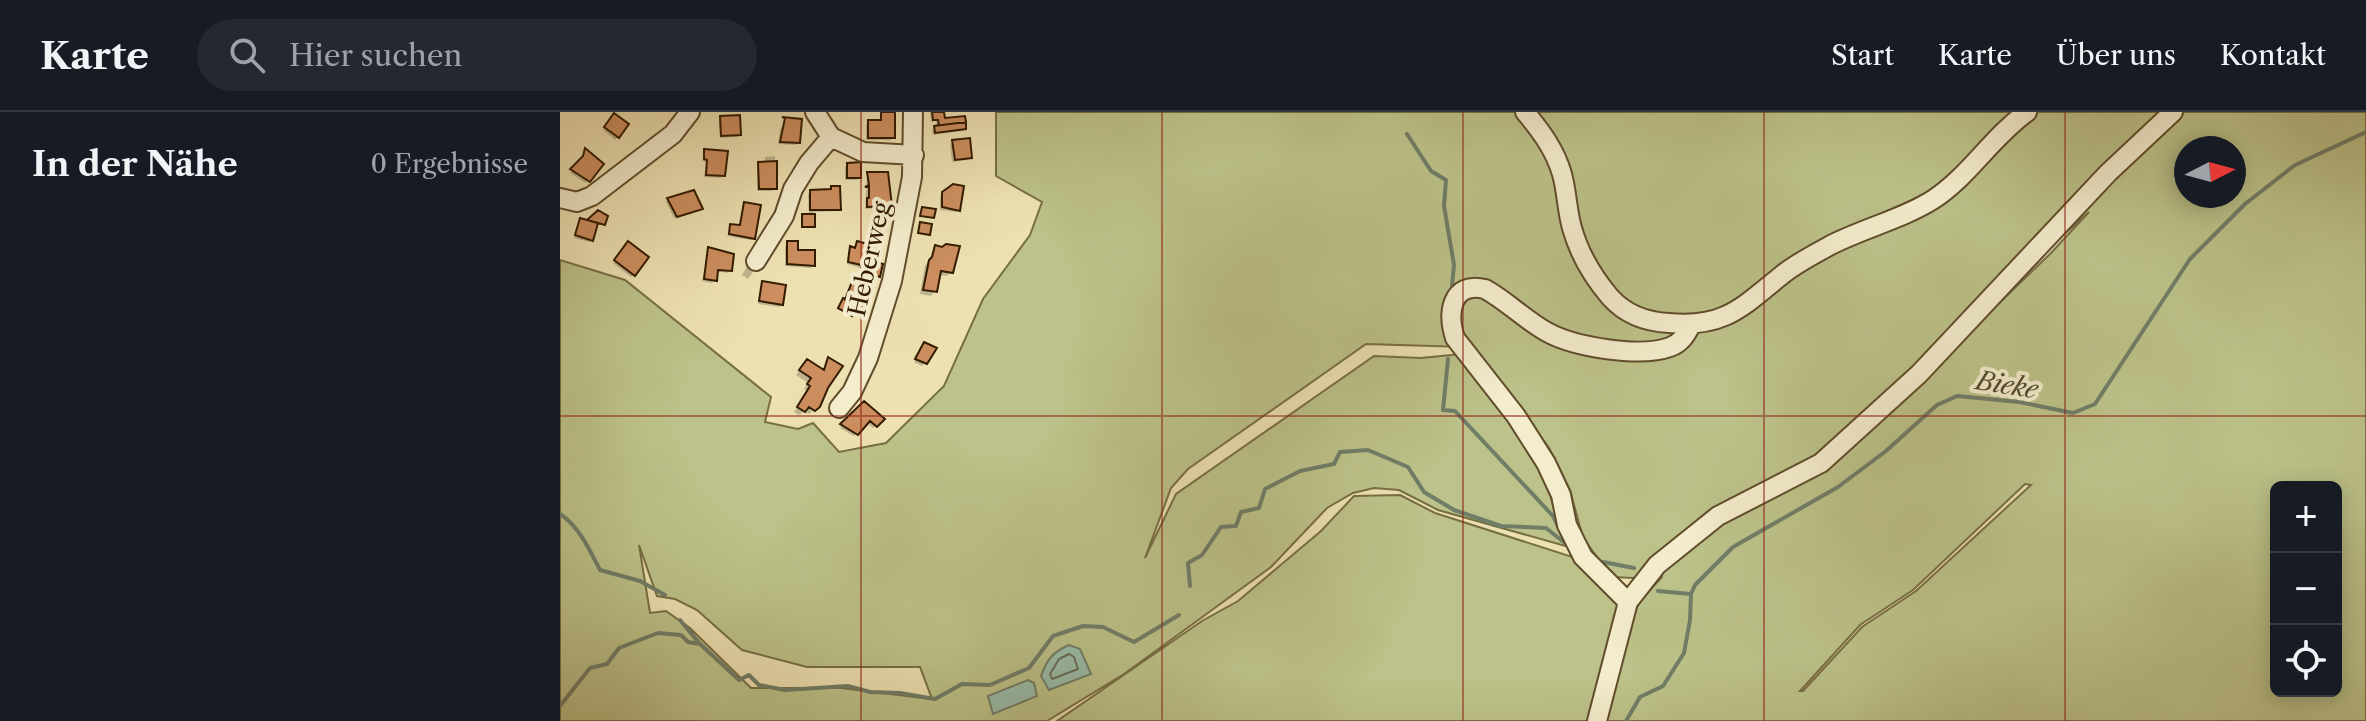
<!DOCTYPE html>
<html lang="de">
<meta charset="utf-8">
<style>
body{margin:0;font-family:"Libre Caslon Text",serif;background:#242831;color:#f1f3f6}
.controls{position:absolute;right:24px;bottom:24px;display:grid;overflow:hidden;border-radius:12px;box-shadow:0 4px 20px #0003}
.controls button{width:72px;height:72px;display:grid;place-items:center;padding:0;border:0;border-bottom:2px solid #363941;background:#171b24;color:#f1f3f6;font:40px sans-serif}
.compass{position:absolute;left:1614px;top:24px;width:72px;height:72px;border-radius:50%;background:#171b24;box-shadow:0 4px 20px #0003;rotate:84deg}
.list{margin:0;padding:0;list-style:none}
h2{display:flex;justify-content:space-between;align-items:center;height:104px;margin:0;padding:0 32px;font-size:34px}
h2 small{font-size:26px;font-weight:400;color:#9ea1a6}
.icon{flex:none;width:44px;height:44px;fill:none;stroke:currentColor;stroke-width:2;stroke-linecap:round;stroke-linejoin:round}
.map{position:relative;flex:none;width:1806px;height:609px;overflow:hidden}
header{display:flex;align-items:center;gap:48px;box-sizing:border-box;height:112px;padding:0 40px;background:#171b24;border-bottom:2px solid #363941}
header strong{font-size:38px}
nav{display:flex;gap:44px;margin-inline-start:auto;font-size:28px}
.search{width:560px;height:72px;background:#242831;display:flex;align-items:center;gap:20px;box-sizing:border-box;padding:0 28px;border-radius:44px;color:#9ea1a6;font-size:30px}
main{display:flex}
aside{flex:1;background:#171b24}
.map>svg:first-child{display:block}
.green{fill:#bcc289;stroke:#776e44;stroke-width:2;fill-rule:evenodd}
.water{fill:#99beab;stroke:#707d67;stroke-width:2}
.shadow{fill:#0003}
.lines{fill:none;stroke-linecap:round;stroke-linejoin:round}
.shore{stroke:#666c56;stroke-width:2}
.stream{stroke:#707d67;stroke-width:4}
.building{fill:#cc8e5f;stroke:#321b00;stroke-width:2}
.minor-casing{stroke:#614c2c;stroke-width:22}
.minor{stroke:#f3eccd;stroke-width:18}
.grid{fill:none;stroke:#8f2418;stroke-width:2;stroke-opacity:0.55}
.labels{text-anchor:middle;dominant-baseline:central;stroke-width:8;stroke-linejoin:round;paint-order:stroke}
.street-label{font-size:24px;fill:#321b00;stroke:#f3eccd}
.water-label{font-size:26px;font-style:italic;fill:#514c33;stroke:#f3eccd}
</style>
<header>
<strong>Karte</strong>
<div class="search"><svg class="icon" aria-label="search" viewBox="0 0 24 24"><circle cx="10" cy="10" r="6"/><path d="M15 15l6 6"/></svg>Hier suchen</div>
<nav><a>Start</a><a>Karte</a><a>Über uns</a><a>Kontakt</a></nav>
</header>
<main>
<aside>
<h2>In der Nähe<small>0 Ergebnisse</small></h2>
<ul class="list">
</ul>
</aside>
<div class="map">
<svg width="1806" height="609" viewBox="0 0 1806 609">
<rect width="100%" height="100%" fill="#ede1b2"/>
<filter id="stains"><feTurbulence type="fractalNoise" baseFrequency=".0025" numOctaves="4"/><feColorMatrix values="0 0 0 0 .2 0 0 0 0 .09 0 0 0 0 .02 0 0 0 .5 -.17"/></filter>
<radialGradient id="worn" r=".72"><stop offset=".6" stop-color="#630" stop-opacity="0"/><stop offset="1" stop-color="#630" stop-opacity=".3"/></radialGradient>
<path class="green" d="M436,0H958L985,37L994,24L976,0H1806V609H1045L1069,517L1079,490L1102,465L1089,454L1074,466L1052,465L1023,426L1010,378L989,336L947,280L905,235L806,232L628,357L611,376L585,446L616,382L814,244L861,246L901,242L951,306L984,361L996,404L1009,435L878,398L839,378L814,376L793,381L767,396L711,455L564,562L487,609H0V148L65,168L211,285L205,310L238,317L253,311L279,340L326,331L384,274L423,187L470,123L482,90L436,64ZM1626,36H1674V84H1626ZM1529,100L1491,141L1364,264L1353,256ZM1465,372L1471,373L1356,479L1302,515L1243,579H1240L1300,513L1353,478ZM1716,375H1776V579H1716ZM79,433L97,484L115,487L137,498L182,538L247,555H360L372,587L281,576H191L130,516L106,499L90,501Z
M840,383L875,401L1022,448L1059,491L1028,609H497L642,509L678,489L761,419L794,384Z"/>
<path class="water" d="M509,533L520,537L531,562L489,578L481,564C487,547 493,540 509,533Z
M468,568L474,571L477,584L433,602L428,584Z"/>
<path class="shadow" d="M370,0H382L383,9L404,17L402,19L373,23L372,18L377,15L376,9L371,10Z
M322,1L333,25L331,28H306V13L308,10H320Z
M52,6L67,13L55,28L43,18Z
M161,6L179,22L177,25L160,26L159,9Z
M226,7L238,31L236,33L218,32L220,18Z
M393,30L410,45L408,48L392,50L390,33Z
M26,39L29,68L26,71L10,61Z
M145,39L163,63L161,66L144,65L146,50L142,49Z
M215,44V76L212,79H197V54L205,52V45Z
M288,53L299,65L297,68H285V55Z
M309,62L330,94L328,96L305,97L307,65Z
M251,80L279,97L276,99L253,100V114L242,115V104H249L248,82Z
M383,82L398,98L396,100L380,98V85Z
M108,87L140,97L114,106L106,90Z
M184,92L194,126L191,128L167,124L171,114L178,115Z
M45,105L43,113L36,111L29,130L14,126L20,108L27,110Z
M228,131L253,154L250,156L225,154V134Z
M297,131L313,135L308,156L312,151L318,164L303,161L304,157L287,152L288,139L294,137Z
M66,134L73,162L71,165L53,151Z
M376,135L391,160L387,164L378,163L375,179L371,184L360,182L365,154Z
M149,137L170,158L168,161L156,159L152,171L142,169Z
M188,153L195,157L188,167L182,163Z
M203,172L221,192L219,195L198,192Z
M362,235L368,245L362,254L354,250Z
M269,247L266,275L258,294L249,302L244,299L239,303L234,300L247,279L244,277L248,271L236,263L242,253L262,259Z
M305,292L322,307L313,316L306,310L294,324L280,316Z"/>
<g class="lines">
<path class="shore" d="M509,542L514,545L518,557L492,567L490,562L499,547Z"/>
<path class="stream" d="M847,22L871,59L886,68L884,94L894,153L892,173
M888,247L883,298L895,299L993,404L1000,418
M0,402C19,414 30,439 40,458L80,469L105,483
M1043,450L1074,456
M630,474L628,451L642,443L661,415L676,414L681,400L699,396L705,377L740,359L774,352L780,340L808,338L848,355L864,380L894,398L941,414L986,416L1005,431
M1098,479L1131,482
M120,508L140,532L179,568L189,563L199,573L225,578L288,574L310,580L340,581L375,587L402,572L430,573L469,556L493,524L523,514L543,515L574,530L619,503
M0,594L30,556L47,552L59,536L98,521L121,523L128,530L140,532
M1066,609L1080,585L1103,574L1124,541L1130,508L1131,482L1135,473L1173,435L1278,375L1326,339L1377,293L1397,284L1459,290L1513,301L1535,292L1630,147L1685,92L1735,53L1806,20"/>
</g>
<path class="building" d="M321,0H335V26H308V8H321Z
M372,0H384L385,6L405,4L406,10L374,14L379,13L378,8H373Z
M54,1L69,12L59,26L44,15Z
M180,3L181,23L161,24L160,4Z
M222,5L242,7L240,31L220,30L225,6Z
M406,10V17L375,21L374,14Z
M410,26L412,46L395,48L392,28Z
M25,36L44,52L30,70L10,57L23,44Z
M144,37L168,39L165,64L146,63L147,48L144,47Z
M217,49V77H199L198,50Z
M301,50V66H287V51Z
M307,60H328L332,94L307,95V86H309V75H305L309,73Z
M393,72L404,74L400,99L382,95V80Z
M271,74H280L281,98H250V78L271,77Z
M134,78L143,97L117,105L107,86Z
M184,90L201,93L195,127L169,122L170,112L180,113Z
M362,95L376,97L374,106L360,104Z
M38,98L48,104L45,113L27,108Z
M242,102H255V115H242Z
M20,106L38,111L33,129L15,123Z
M360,110L372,112L370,123L358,121Z
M68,129L89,145L75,164L54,148Z
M227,129H238V138H255V154L227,152Z
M297,129L315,134L310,155L288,150L290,134L295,136Z
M386,132L400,134L393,161L381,159L377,180L363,178L369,148L372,145L375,133L382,135Z
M148,135L174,142L172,159L158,158L157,169L144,167Z
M312,149L323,152L320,165L303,160L304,154L310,155Z
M293,167H300L312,174L304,195L285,188Z
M202,169L226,173L223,193L199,189Z
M283,186L296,192L292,204L278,196Z
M364,230L377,236L367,252L355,247Z
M268,245L283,254L268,276L260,295L255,299L249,295L245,300L237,295L250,274L247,272L251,266L239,258L247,247L264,258Z
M304,289L325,307L317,315L310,309L298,323L280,312Z"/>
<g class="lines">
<defs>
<path id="minor" d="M255,0L271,25L303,40L354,43
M965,0C981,19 995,38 1002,62C1007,80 1007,99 1012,116C1019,141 1033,165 1050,185C1066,203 1087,210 1109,211C1165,216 1182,195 1222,163C1235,152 1253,143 1269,134C1301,117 1343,107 1374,87C1410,63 1432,25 1467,0
M0,86L17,90L32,84L113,22L130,0
M196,149L224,104L233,77L249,51L271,25
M279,296L292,280L308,246L332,169L352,65L353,0
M1068,490L1023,445L1007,413L1001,383L986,351L956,304L895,226C887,201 891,169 925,177C947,189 965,208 987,220C1014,235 1080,246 1110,235C1121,231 1126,223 1131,213
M1037,609L1068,490L1097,453L1158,404L1261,351L1359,262L1548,61L1613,0"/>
</defs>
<use href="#minor" class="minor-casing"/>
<use href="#minor" class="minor"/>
</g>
<path class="grid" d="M301,0V609M602,0V609M903,0V609M1204,0V609M1505,0V609M0,304H1806"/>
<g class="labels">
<g class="street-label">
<text transform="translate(309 147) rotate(-77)">Heberweg</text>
</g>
<g class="water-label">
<text transform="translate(1447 273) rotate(9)">Bieke</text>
</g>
</g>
<rect width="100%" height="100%" filter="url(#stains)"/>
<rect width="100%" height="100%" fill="url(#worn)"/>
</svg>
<div class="controls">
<button>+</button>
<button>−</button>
<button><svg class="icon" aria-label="locate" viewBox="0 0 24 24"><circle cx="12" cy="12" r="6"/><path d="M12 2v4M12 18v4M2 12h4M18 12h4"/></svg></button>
</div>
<svg class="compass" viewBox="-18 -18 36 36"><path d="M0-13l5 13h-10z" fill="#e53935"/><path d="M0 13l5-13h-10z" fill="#9ea1a6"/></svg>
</div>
</main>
